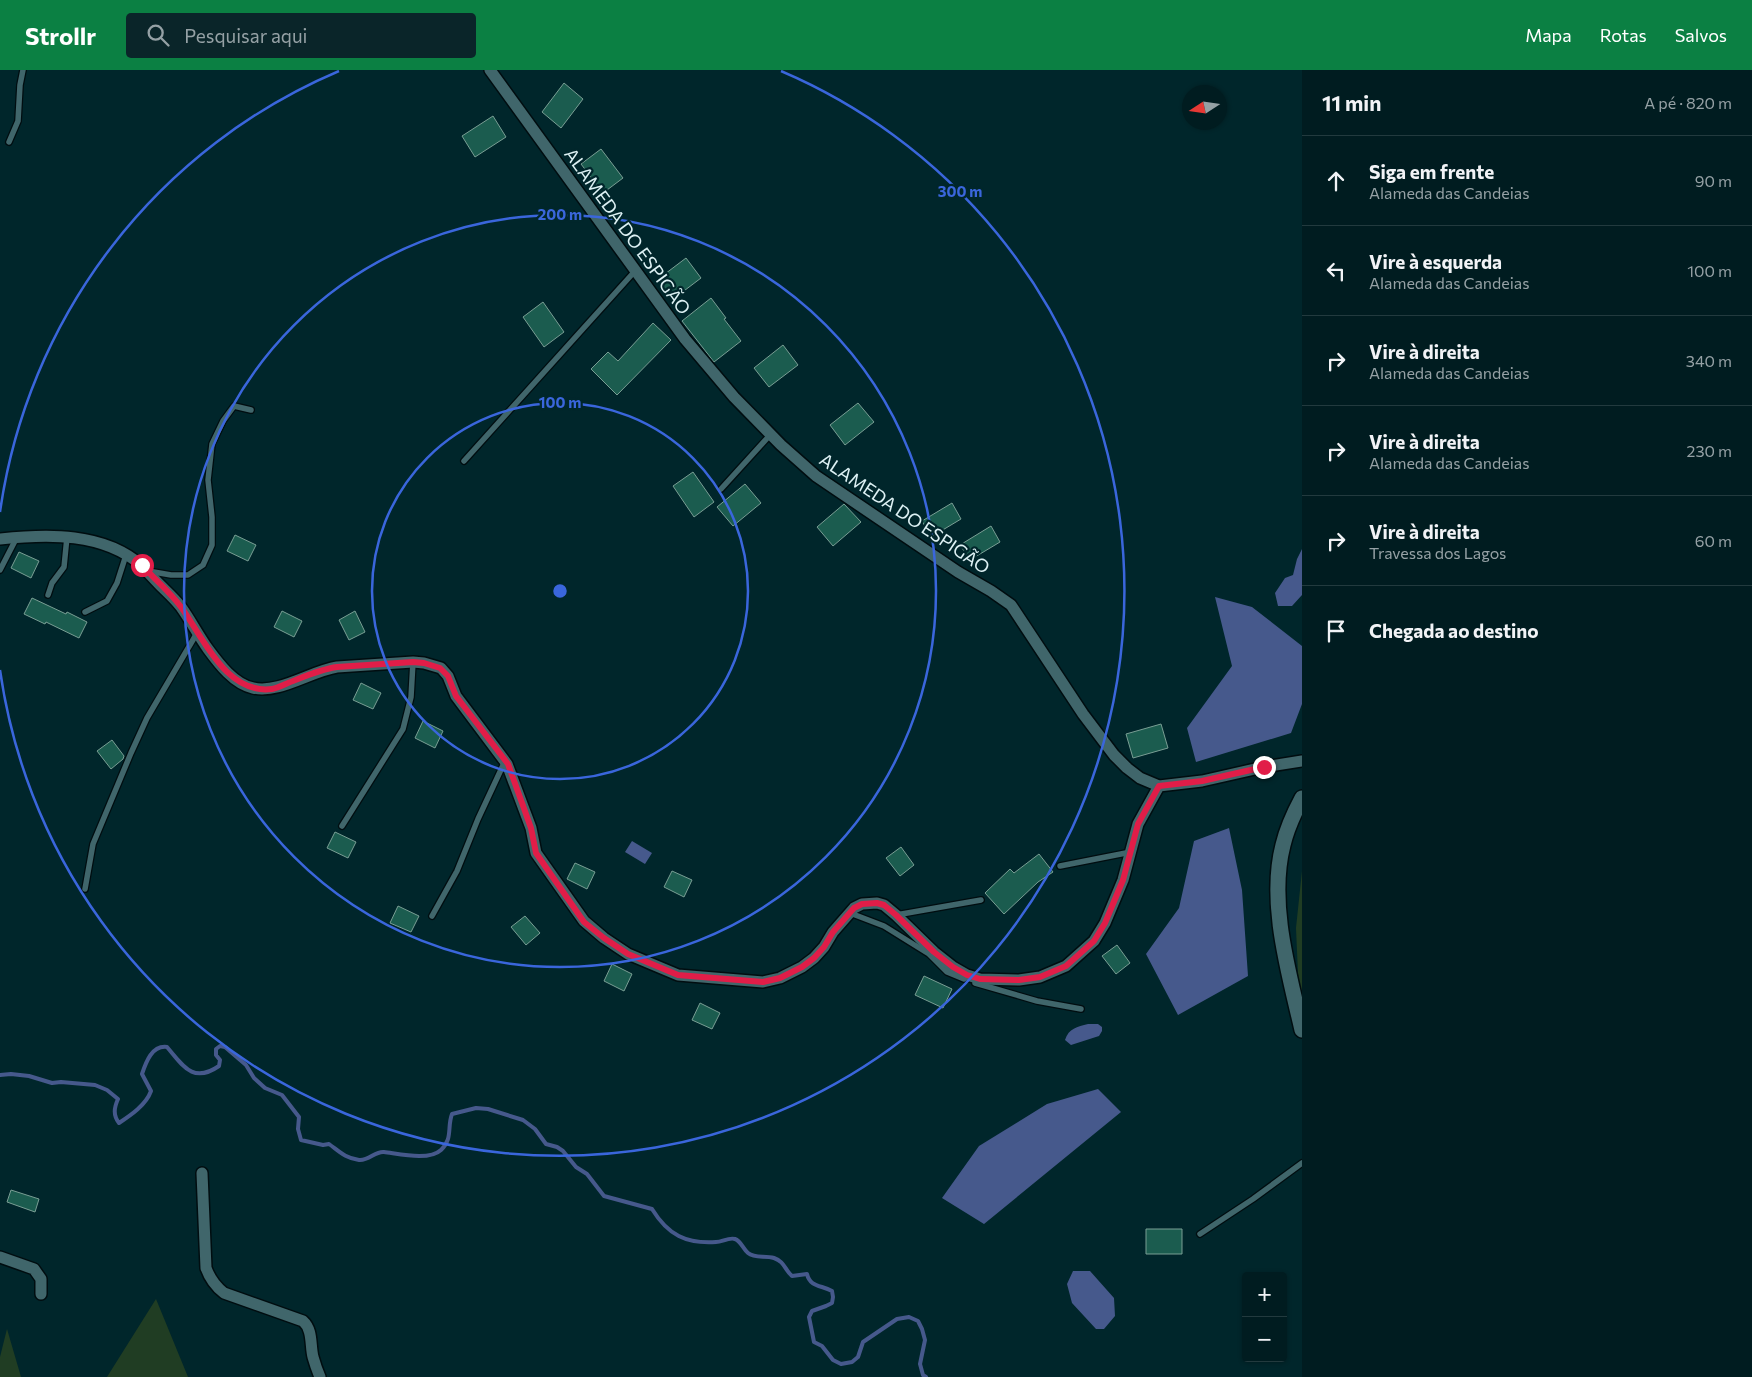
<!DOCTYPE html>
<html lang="pt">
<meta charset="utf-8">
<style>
body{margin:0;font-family:Commissioner,sans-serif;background:#0a2529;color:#f1f3f6}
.controls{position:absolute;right:15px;bottom:15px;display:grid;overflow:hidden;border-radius:5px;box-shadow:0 1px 4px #0004}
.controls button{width:45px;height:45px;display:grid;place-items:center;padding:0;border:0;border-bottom:1px solid #223a3e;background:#001c20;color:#f1f3f6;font:25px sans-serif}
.compass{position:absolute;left:1182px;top:15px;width:45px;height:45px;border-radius:50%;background:#001c20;box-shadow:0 1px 4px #0004;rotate:258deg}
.stop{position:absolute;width:15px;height:15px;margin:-11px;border:4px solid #e11d48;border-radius:50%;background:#fff}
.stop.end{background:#e11d48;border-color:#fff;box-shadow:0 1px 5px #0008}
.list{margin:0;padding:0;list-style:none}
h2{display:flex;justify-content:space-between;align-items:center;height:65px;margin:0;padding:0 20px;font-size:21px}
h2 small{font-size:16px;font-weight:400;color:#95a1a5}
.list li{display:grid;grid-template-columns:32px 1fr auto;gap:15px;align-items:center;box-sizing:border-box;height:90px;padding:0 20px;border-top:1px solid #223a3e}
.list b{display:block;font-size:19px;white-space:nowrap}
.list p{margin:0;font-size:16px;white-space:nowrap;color:#95a1a5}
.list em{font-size:16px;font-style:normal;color:#95a1a5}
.icon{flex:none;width:28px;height:28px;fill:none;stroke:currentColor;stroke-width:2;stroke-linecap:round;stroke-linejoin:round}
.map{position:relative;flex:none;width:1302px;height:1307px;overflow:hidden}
header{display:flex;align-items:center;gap:30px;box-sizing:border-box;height:70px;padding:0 25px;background:#0b8043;color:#fff}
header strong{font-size:24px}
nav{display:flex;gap:28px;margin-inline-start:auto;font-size:18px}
.search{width:350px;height:45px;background:#0a2529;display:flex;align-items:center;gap:12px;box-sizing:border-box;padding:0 18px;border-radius:5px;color:#95a1a5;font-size:19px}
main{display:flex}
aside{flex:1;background:#001c20}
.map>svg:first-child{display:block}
.green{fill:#203d23}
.water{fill:#46598c}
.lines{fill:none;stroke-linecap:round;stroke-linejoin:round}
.stream{stroke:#46598c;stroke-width:4}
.building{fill:#1b5c4f;stroke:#799e94}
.lane-casing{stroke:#000d10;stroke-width:8}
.street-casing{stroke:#000d10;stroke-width:14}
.secondary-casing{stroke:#000d10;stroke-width:18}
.lane{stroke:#40666b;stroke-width:5.5}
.street{stroke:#40666b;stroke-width:11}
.secondary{stroke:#40666b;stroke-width:15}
.route{stroke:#e11d48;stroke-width:6}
.ring{fill:none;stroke:#3a66dc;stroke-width:2.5}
.labels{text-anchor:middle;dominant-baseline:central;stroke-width:4.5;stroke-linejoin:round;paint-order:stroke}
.street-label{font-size:18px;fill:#ddf1f4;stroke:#00262b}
.centre{fill:#3a66dc;stroke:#00262b;stroke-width:2.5}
.ring-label{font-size:15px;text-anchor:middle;font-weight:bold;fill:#3a66dc;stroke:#00262b;stroke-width:4.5;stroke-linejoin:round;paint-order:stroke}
</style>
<header>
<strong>Strollr</strong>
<div class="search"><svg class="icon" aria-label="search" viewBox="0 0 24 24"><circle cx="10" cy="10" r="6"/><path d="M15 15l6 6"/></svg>Pesquisar aqui</div>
<nav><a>Mapa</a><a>Rotas</a><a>Salvos</a></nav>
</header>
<main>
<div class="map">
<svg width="1302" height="1307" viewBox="0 0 1302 1307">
<rect width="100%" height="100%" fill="#00262b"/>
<path class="green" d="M1302,801V935L1299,926L1296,858Z
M156,1229L188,1307H107Z
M7,1259L21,1307H0V1287Z"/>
<path class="water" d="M1302,479V525L1292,536H1278L1275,523L1285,508L1293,505L1297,489Z
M1215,527L1252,537L1302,576V634L1291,663L1196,692L1187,658L1232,596Z
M1229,758L1242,820L1248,906L1178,945L1146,884L1179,838L1194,771Z
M632,771L652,783L645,794L625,782Z
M1088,954H1098L1102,957V961L1099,966L1071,975L1065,970C1069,958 1077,957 1088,954Z
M1098,1019L1121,1042L984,1154L942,1128L979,1076L1047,1034Z
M1073,1201H1090L1114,1228L1115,1246L1104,1259H1096L1072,1233L1067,1214Z"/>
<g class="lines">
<path class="stream" d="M0,1005L11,1004L29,1006L52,1013L61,1012L95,1015L107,1020L118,1029C114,1038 113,1045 119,1053C131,1045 146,1035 151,1021L142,1004C146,992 152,975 167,977C183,996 193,1014 219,996L220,990L216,985V979L220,976L225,977L246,995L254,1008L265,1018L282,1025L299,1047L298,1059L301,1070L323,1075L329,1074C340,1082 345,1088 359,1090C369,1091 375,1081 384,1082C400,1084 429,1091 441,1080C453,1069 447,1057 452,1044L476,1038L488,1039L523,1050L535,1059L546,1074L557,1077L563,1081L576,1097L587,1104L604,1126L652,1139C668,1165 686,1174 716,1172C722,1172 729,1167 735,1169C741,1171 743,1179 748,1183C755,1189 765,1185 774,1188C785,1192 784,1199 792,1206L807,1204C810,1217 821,1215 832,1221L833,1227L832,1233L826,1236L812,1241L809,1247L814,1272L822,1276L833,1290L841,1294L852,1292L858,1287L863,1272L897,1249L909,1247L918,1251L922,1259L925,1270L920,1294L923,1305L926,1307"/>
</g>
<path class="building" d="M564,13L583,29L561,58L542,42Z
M493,46L506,67L475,87L462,66Z
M601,79L623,108L603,123L581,94Z
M686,188L701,208L672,230L657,210Z
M711,228L726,248L724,249L741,271L714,292L682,251Z
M543,232L564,262L544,277L523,247Z
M653,253L671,270L617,325L591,299L608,282L618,291Z
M783,275L798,295L769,317L754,298Z
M858,333L874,352L845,375L830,355Z
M693,402L714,432L694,447L673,416Z
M745,414L761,433L733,456L717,437Z
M952,433L961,449L931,467L922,451Z
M844,434L861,452L833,476L817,457Z
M991,456L1000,472L970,490L960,475Z
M235,465L256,475L248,491L227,481Z
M19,482L39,491L31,508L11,498Z
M32,528L66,544L67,542L87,552L79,568L46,552L45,554L24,544Z
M282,541L302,551L294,567L274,557Z
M355,541L365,562L349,570L339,550Z
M361,613L381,623L373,639L353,630Z
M423,651L443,661L435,678L415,668Z
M1161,654L1168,678L1133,688L1126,664Z
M112,670L124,686L123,689L111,699L97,681Z
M335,762L356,772L348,788L327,778Z
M901,777L914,795L900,806L886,788Z
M1039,784L1053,802L1038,812L1004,844L985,823L1010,799L1014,803Z
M575,793L595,802L587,819L567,809Z
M672,801L692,810L684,827L664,817Z
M398,836L419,846L411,862L390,853Z
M525,846L540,863L526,875L511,857Z
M1117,875L1130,893L1116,904L1102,886Z
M612,894L632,904L624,921L604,911Z
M924,906L952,919L943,938L915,925Z
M700,933L720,943L712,959L692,950Z
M11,1120L39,1129L35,1142L7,1132Z
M1146,1159H1182V1184H1146Z"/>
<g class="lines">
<defs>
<path id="lane" d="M9,72L18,51L20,15L23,0
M464,391L635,201
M721,419L771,364
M0,500L16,469
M148,501L171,505H188L203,495L212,475V447L208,410L212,374L223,351L234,336L251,340
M48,525L52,513L64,497L67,467
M85,542L107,531L117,513L126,485
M342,756L403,659L411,627L413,592
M1060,796L1131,782
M85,819L93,774L131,683L147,648L197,563
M850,843L884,856L929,884L947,902L964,909
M896,845L981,830
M432,846L457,801L478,749L505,691
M975,913L1037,931L1081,939
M1200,1164L1253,1129L1302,1093"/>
<path id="street" d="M490,0L685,269L734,327L781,375L816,406L958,502L991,521L1011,535L1083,644L1114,685L1127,698L1140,708L1159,716L1202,711L1264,697L1302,691
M0,469C47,464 104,462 142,496C148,502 154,509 160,515C167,522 175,529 181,537C191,551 198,565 208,579C219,594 234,614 253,618C279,624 311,601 337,597L413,592L424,593L441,598L448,606L456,626L507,694L531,758L536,783L584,851L604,868L628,884L678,905L763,912L780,908L802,897L814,888L824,877L833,862L854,838L862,834L877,833L884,835L896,845L934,882L953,897L967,905L980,909L1019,910L1040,907L1066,896L1094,871L1105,853L1123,810L1138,754L1159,716
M202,1103L206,1198C210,1209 215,1216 224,1223L303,1251C313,1260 310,1275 313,1287C315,1294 317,1300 320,1307
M0,1187L34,1199L41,1209V1224"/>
<path id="secondary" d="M1302,728C1294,743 1287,758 1283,775C1268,833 1289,903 1302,960"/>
</defs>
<use href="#lane" class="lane-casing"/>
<use href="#street" class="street-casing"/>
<use href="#secondary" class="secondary-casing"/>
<use href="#lane" class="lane"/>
<use href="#street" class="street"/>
<use href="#secondary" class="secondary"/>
</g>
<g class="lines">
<path class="route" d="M142,495C154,509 170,522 181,537C203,567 226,625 272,619C279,618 287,613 293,611C308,605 322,599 337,597L413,592L424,593L440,598L448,606L456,626L508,694L531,758L536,783L584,852L604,868L628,884L678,905L763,912L780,908L802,897L814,888L824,877L833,862L854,838L862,834L877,833L884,835L896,845L934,882L953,897L967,905L980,909L1019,910L1040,907L1066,896L1094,871L1105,853L1123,810L1138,754L1159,716L1202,711L1264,697"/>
</g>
<g class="ring">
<circle cx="560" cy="521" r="188"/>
<circle cx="560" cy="521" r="376"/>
<path d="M0 442A565 565 0 0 1 339 1M781 1A565 565 0 1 1 0 600"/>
</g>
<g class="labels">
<g class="street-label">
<text transform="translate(628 161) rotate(54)">ALAMEDA DO ESPIGÃO</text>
<text transform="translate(905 443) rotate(34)">ALAMEDA DO ESPIGÃO</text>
</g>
</g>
<circle cx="560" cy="521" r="8" class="centre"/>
<g class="ring-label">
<text x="960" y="127">300 m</text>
<text x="560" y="150">200 m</text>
<text x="560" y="338">100 m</text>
</g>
</svg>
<div class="controls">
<button>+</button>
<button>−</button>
</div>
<svg class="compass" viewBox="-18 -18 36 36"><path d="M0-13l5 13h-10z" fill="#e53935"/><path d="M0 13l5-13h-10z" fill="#95a1a5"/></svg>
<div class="stop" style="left:142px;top:495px"></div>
<div class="stop end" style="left:1264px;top:697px"></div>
</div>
<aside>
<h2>11 min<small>A pé · 820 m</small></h2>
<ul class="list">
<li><svg class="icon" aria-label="ahead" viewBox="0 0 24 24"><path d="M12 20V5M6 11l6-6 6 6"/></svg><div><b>Siga em frente</b><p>Alameda das Candeias</p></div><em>90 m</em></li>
<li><svg class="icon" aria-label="left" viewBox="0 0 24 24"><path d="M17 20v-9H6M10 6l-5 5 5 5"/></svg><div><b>Vire à esquerda</b><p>Alameda das Candeias</p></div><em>100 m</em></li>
<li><svg class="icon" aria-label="right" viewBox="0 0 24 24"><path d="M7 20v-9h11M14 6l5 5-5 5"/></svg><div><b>Vire à direita</b><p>Alameda das Candeias</p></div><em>340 m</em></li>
<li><svg class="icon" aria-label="right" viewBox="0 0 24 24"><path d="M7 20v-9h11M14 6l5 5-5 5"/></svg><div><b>Vire à direita</b><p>Alameda das Candeias</p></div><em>230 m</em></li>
<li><svg class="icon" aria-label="right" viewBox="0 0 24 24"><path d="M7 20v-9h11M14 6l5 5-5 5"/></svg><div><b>Vire à direita</b><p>Travessa dos Lagos</p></div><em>60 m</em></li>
<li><svg class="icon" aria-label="arrive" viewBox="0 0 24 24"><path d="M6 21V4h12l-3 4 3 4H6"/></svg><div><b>Chegada ao destino</b></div></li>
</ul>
</aside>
</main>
